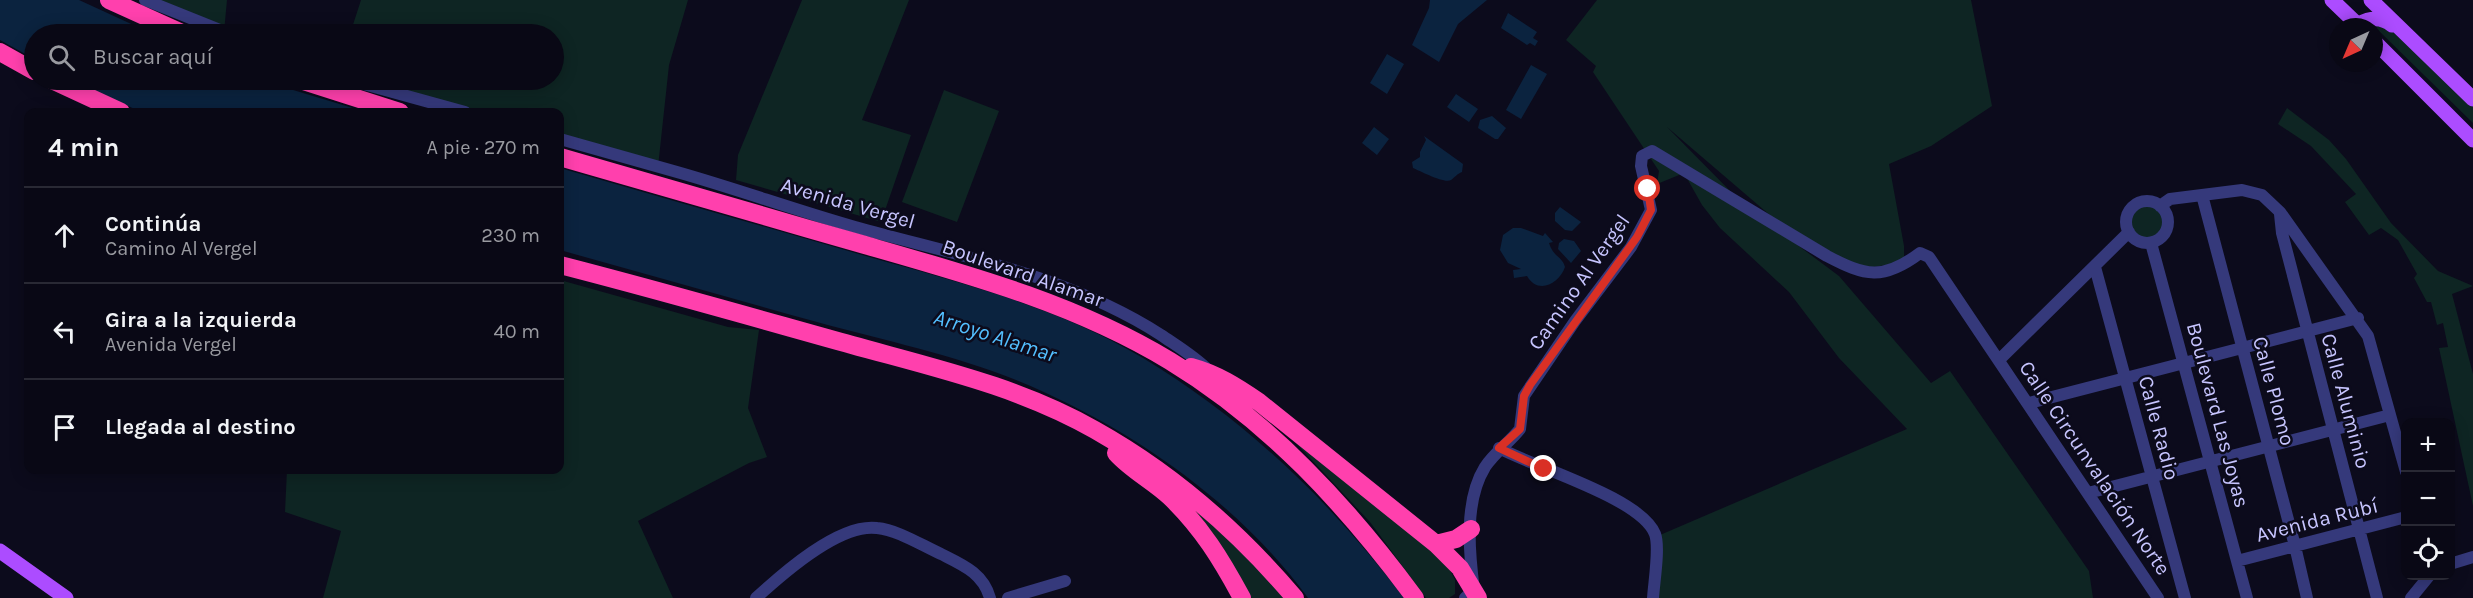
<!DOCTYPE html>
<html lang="es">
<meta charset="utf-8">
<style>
body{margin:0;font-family:Karla,sans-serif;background:#171622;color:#f1f3f6}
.controls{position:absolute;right:18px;bottom:18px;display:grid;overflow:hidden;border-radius:12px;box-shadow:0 3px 15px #0003}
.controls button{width:54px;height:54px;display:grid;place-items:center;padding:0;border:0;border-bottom:2px solid #292934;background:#090815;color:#f1f3f6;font:30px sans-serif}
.compass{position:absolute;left:2329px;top:18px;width:54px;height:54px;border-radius:50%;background:#090815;box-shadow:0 3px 15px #0003;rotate:224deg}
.stop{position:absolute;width:18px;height:18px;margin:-14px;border:4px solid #d93025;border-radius:50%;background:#fff}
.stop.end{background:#d93025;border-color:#fff;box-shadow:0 2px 6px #0008}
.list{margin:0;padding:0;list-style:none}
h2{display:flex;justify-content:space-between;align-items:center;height:78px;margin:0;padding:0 24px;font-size:26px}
h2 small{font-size:20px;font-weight:400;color:#999aa0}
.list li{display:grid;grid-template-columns:39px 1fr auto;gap:18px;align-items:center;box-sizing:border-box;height:96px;padding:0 24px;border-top:2px solid #292934}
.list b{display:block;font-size:22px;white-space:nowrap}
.list p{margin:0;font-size:20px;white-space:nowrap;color:#999aa0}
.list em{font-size:20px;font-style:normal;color:#999aa0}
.icon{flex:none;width:33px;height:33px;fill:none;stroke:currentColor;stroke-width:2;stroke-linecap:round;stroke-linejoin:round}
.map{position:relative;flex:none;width:2473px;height:598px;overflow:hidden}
.search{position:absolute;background:#090815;box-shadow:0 3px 15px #0003;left:24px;top:24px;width:540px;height:66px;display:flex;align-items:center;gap:15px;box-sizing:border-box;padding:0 21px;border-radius:33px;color:#999aa0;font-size:22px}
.panel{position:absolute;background:#090815;box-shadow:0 3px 15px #0003;left:24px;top:108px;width:540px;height:366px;border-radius:12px}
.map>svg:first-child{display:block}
.green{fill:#0e2523}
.water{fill:#0b233f}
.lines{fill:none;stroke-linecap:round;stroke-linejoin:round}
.minor{stroke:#35397b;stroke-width:12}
.major{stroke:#ac4cff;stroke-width:15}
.highway{stroke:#ff40ad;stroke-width:18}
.route{stroke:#d93025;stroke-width:8}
.labels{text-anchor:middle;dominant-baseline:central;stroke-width:5;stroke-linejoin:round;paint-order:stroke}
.street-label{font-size:21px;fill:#c7c5ff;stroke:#0c0b1c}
.water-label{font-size:22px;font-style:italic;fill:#53bfff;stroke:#0c0b1c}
</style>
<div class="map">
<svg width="2473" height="598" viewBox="0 0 2473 598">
<rect width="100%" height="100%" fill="#0c0b1c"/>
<path class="green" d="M145,0H227L224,32Z
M361,0H688L669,65L658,167L560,139V112H465L349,80H554V34H350Z
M802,0H909L862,120L911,135L881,222L736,180L738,155Z
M1597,0H1971L1992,106L1931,146L1889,164L1904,246V262L1856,270L1800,241L1667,127L1744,205L1839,276L1931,383L1950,371L2089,571L2093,598H1650L1653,538L1907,429L1839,358L1789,292L1720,228L1702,205L1684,173L1657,184L1659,171L1593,72L1596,66L1566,40Z
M2382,22L2473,107V123L2377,29L2376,25Z
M944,90L999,111L957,222L902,202Z
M2287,108L2329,140L2346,159L2391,223L2438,271L2473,286L2452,294L2473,374V506L2439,348L2448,347L2443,323L2437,325L2431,302H2427L2414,278L2417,274L2398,240L2381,228L2369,235L2345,202L2356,194L2311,146L2278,124Z
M2131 222a16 16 0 1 1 32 0a16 16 0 1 1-32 0Z
M560,280L728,327L759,330L748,408L767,457L749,463L638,521L673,598H323L341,531L285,512L287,470H560Z
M1294,441L1423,540L1448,566L1455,580V594L1449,598H1426L1370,522Z
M1182,494L1288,598H1246Z"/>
<path class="water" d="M0,0H79L153,34H34V59L0,40Z
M1430,0H1487L1458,24L1439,62L1412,45L1429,8Z
M1508,13L1537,32L1533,38L1538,41L1535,46L1530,43L1527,45L1501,28Z
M1387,54L1404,64L1387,94L1370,83Z
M1531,65L1547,74L1521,119L1506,110Z
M72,80H260L366,112H141Z
M1456,94L1478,109L1469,122L1447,107Z
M1492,116L1506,128L1498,139H1495L1478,128L1480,120Z
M1374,127L1389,139L1377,155L1362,143Z
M1424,136L1463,164L1462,172C1457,174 1455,177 1451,180C1445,184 1420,171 1413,168L1412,162L1420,157V152L1426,140Z
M560,168C663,198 766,227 869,257C962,283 1060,308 1143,358C1246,420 1332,503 1404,598H1308C1243,509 1146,439 1046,393C974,359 894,343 817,322C731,298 645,274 560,250Z
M1560,207L1581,222L1572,231L1565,230L1555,221V213Z
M1513,228H1521L1543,236L1545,233L1553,242L1549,243C1554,258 1562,256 1565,267C1559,284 1538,295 1527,276L1514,278L1513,270L1521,269L1508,263L1500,250L1503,235Z
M1564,239L1574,241L1581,251L1571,263L1558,249L1559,243Z"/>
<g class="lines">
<path class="minor" d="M145,0L230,34
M333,80L349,92
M349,80L465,112
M560,139C599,150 638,161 677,172C737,189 795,210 855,227C959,256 1068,275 1161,335C1177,346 1194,356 1208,370
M2202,195L2295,546L2307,598
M2126 222a21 21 0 1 1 42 0a21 21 0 1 1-42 0Z
M2160,206L2170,199L2242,190L2262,195L2280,212L2368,336L2406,472
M2280,214L2282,233L2377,598
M2151,243L2247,598
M2095,267L2185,598
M2000,359L2129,232
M2029,403L2358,318
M1499,448C1536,468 1641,498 1655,534C1660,547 1654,582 1653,598
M2088,493L2390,415
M2237,561L2406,517
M2450,564L2473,557
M756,598C782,574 839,523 877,528C898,530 921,545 941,554C963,565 983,573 990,598
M1008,598L1065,581
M1465,598L1474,590C1469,552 1464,501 1485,467C1495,452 1509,443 1520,429L1524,396L1575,321L1631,247L1651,210L1641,166L1642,156L1652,151L1827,256C1865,276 1883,281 1920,253L1929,257L2158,598
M2411,598L2429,576"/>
<path class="major" d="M2332,0L2360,27
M2371,0L2473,99
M2358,24C2370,18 2380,16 2392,25
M2374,41L2473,140
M0,551L66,598"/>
<path class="highway" d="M109,0L184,34
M0,52L34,71
M52,80L121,112
M300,80L400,112
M560,157C661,186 763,216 865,245C970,275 1076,304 1170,361C1269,421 1347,506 1415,598
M560,265C658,290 755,318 852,345C935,368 1020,387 1095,430C1172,473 1238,531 1295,598
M1191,367C1217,374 1237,387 1259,402L1436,544L1460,568L1478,598
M1116,453C1131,470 1153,481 1170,497C1202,528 1221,559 1242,598
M1436,544L1456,539L1471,529"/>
</g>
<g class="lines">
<path class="route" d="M1544,469L1499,448L1520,429L1524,396L1530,385L1637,237L1651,210L1648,189"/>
</g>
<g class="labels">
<g class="street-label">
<text transform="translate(848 203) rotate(16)">Avenida Vergel</text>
<text transform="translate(1023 273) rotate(19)">Boulevard Alamar</text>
<text transform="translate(1579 282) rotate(-55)">Camino Al Vergel</text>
<text transform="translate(2274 391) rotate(75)">Calle Plomo</text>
<text transform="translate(2346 401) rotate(75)">Calle Aluminio</text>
<text transform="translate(2218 415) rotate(75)">Boulevard Las Joyas</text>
<text transform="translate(2159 428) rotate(75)">Calle Radio</text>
<text transform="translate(2095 468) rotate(56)">Calle Circunvalación Norte</text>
<text transform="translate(2317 520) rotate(-14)">Avenida Rubí</text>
</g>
<g class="water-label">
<text transform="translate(995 336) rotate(18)">Arroyo Alamar</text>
</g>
</g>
</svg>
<div class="controls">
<button>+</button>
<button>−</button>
<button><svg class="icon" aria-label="locate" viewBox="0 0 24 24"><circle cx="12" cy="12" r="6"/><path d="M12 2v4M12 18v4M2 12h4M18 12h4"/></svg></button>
</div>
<svg class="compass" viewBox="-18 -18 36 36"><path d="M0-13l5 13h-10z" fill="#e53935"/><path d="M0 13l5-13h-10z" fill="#999aa0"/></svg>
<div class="stop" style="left:1648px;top:189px"></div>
<div class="stop end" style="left:1544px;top:469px"></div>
<div class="search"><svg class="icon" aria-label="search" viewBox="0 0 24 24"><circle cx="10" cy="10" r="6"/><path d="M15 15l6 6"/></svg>Buscar aquí</div>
<section class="panel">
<h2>4 min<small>A pie · 270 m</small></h2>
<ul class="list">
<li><svg class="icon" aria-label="ahead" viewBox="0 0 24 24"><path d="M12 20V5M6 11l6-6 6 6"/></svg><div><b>Continúa</b><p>Camino Al Vergel</p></div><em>230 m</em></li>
<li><svg class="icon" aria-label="left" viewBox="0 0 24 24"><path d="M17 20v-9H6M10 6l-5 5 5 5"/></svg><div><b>Gira a la izquierda</b><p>Avenida Vergel</p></div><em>40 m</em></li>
<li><svg class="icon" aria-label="arrive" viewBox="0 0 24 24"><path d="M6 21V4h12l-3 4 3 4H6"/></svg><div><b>Llegada al destino</b></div></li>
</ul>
</section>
</div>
